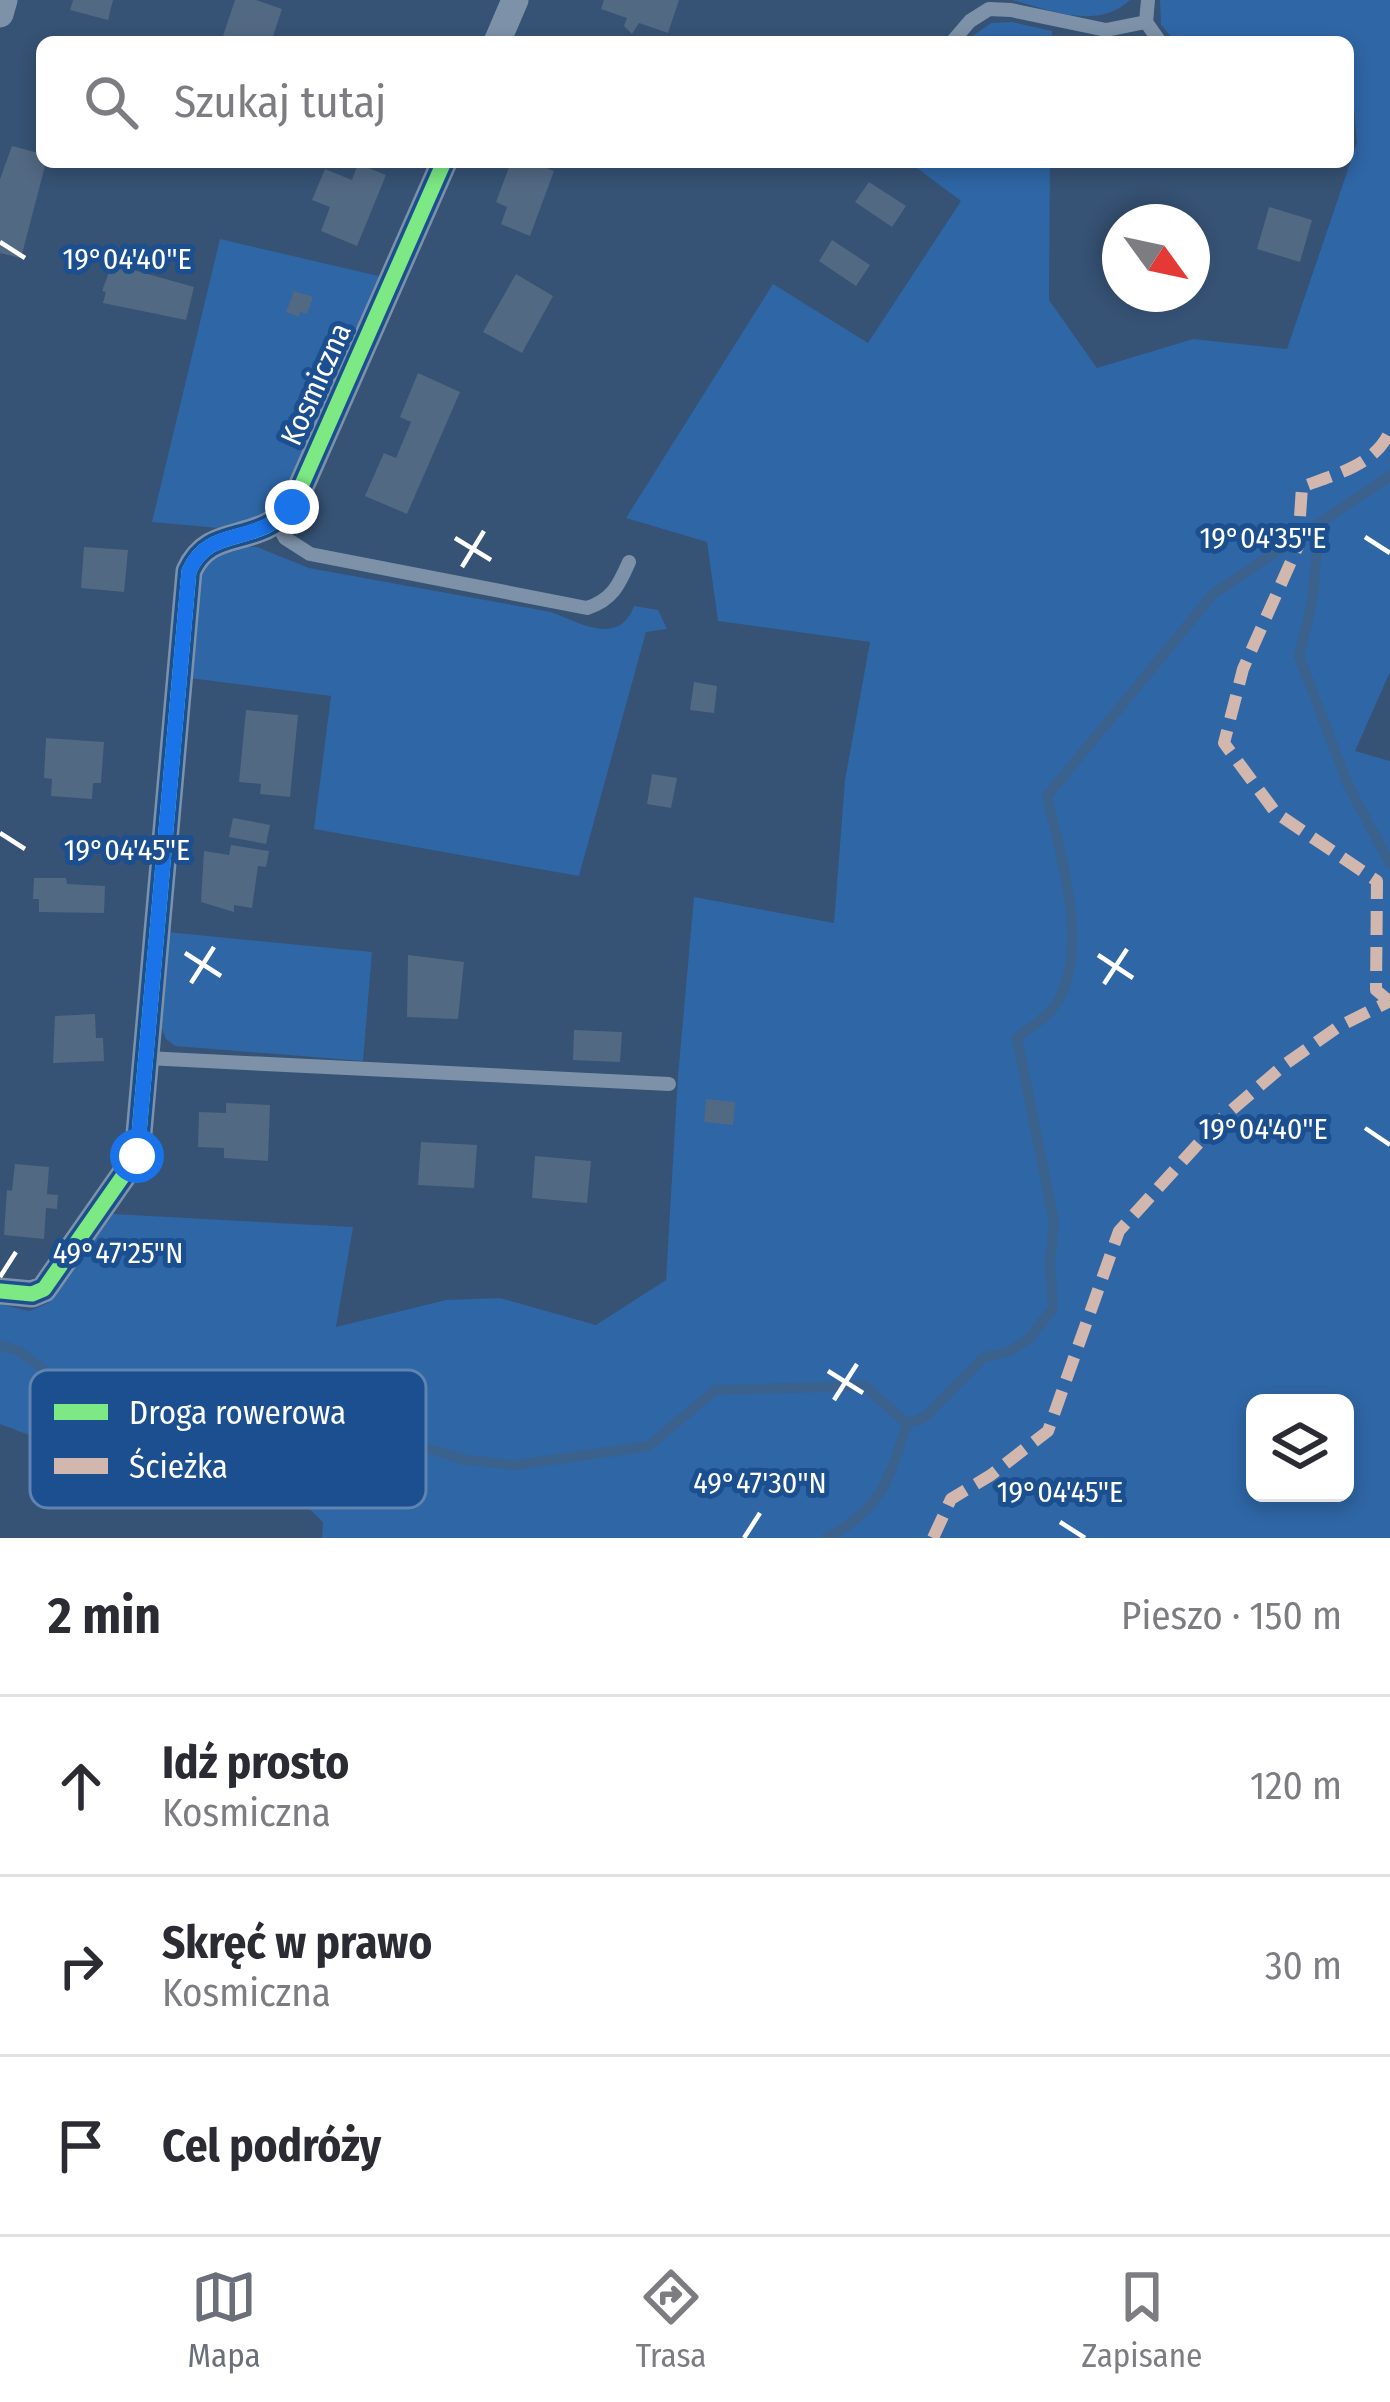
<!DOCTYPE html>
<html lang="pl">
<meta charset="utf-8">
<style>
body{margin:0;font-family:"Fira Sans Condensed",sans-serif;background:#f7f7f7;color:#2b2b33}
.controls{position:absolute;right:36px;bottom:36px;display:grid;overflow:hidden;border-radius:18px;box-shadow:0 6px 18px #0003}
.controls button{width:108px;height:108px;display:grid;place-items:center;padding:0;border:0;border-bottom:3px solid #e1e1e2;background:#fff;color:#2b2b33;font:60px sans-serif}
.compass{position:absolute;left:1102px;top:204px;width:108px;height:108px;border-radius:50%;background:#fff;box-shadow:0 6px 18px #0003;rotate:123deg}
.stop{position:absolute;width:36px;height:36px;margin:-27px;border:9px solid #1a73e8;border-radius:50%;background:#fff}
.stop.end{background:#1a73e8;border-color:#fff;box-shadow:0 3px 12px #0008}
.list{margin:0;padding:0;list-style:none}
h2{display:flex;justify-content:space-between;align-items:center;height:156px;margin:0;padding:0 48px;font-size:51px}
h2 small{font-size:39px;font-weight:400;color:#7c7c81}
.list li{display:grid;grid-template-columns:78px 1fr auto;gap:36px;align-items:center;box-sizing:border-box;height:180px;padding:0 48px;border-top:3px solid #e1e1e2}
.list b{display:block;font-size:45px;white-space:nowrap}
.list p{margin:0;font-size:39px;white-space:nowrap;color:#7c7c81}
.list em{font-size:39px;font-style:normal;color:#7c7c81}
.icon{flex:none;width:66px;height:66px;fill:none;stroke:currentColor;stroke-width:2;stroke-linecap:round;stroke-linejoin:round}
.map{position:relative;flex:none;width:1390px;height:1538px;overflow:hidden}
.search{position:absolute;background:#fff;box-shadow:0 6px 18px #0003;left:36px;right:36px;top:36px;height:132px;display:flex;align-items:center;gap:30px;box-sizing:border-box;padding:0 42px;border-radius:18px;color:#7c7c81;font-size:45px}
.sheet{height:696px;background:#fff}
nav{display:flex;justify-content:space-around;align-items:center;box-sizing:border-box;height:168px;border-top:3px solid #e1e1e2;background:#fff;font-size:33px;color:#7c7c81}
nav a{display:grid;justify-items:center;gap:6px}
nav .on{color:#6b6f79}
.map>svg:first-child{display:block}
.green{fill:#2f66a5;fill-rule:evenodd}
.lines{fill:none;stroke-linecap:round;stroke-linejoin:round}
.stream{stroke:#3b618d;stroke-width:10}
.building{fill:#526984}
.service{stroke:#7d92a8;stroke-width:14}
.minor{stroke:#7d92a8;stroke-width:27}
.quiet{stroke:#d1b7ad;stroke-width:12;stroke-dasharray:24 12;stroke-linecap:butt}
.cycleway-casing{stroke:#1b4f8f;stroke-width:22}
.cycleway{stroke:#7ce984;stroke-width:15}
.route{stroke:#1a73e8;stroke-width:15}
.ticks{fill:none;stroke:#fff;stroke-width:4.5}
.labels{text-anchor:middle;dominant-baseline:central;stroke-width:10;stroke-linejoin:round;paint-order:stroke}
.street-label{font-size:30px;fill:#fff;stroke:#1b4f8f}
.key{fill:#1b4f8f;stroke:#5f84b1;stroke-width:3}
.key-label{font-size:33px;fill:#fff}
.ticks-label{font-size:30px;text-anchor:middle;fill:#fff;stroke:#1b4f8f;stroke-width:10;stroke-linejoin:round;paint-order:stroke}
</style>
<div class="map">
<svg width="1390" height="1538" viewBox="0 0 1390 1538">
<rect width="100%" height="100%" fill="#365274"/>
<path class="green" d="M1012,0H1130C1096,31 1051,10 1012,0Z
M1160,0H1390V672L1355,751L1390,761V1538H322L323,1522L299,1499L179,1469L95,1460L0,1424V1304L29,1311L48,1303L113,1214L353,1227L336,1327L446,1300L500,1298L596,1325L666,1280L678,1076L694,897L834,923L845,780L870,642L718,621L707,542L626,518L773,284L868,343L961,201L909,162H1050L1049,300L1097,368L1193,339L1287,349L1357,143L1354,107L1348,105V42H1176L1161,25ZM1255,1403H1345V1493H1255Z
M1012,22L1052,31V42H964L991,23Z
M220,239L387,278L291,492L251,522L218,528L152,522Z
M238,547H257L309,568L551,612C582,624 619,646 634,606L658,610L667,629L646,632L579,876L314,829L331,696L189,678L196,575L213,554Z
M167,932L372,952L363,1061L175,1046L166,1039L161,1026Z"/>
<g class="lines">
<path class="stream" d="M1320,523L1312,602L1299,656L1348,785L1390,864
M0,1345L18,1351L67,1386L98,1390L129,1383L171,1381L252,1410L367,1430L466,1460L516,1465L649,1446L715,1390L865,1386L907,1424
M826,1538C881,1510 889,1480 907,1424L925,1417L983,1358L1010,1351L1029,1339L1053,1308L1050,1263L1054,1222L1017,1038C1028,1029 1044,1019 1053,1008C1093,957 1060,853 1047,796L1213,594L1390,476"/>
</g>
<path class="building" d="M73,0H113L108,20L70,10Z
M235,0H256L282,9L271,42H221Z
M604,0H679L668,33L639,23L632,34L624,26L627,18L601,9Z
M12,146L42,154V162H46L21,258L0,253V179Z
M511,162H531L554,171L530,236L501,224L507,207L496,202Z
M358,164L386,175L357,246L321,231L330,207L312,200L325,169L352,180Z
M869,182L906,206L892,227L855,202Z
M1269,207L1312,220L1300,262L1257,249Z
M832,240L870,265L856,286L819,261Z
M112,264L194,287L186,320L103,303L106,292L102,291Z
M516,274L553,296L522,353L483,332Z
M294,291L313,297L307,314L300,312L299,317L286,312Z
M418,373L460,392L407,514L365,496L384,453L396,458L411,422L400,417Z
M84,547L128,550L124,592L81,588Z
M694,682L717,686L714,713L690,710Z
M246,710L298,715L290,797L260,794L261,784L239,782Z
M46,738L104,742L101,783H93L92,799L51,796L52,779L44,778Z
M652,774L677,778L671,808L647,804Z
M233,818L270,825L266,844L229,837Z
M231,845L269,851L266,867L258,866L252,908L234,905V912L201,902L204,851L229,855Z
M34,878H66L67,884L105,886L104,913L39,912V899H33Z
M408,955L464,962L458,1019L407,1017Z
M95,1014L96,1038H103L104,1061L53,1063L55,1016Z
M574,1030L622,1032L620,1062L573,1060Z
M706,1099L735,1102L733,1125L704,1122Z
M226,1103L270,1105L268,1161L224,1158V1148L198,1147L199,1112L226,1113Z
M421,1142L477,1145L474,1188L418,1185Z
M535,1156L591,1161L587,1203L532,1198Z
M15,1164L49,1167L47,1194L58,1195L57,1209L46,1208L44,1239L4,1235L7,1190L12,1191Z"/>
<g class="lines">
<path class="service" d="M1148,0L1146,22L1160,42
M952,42L970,21L989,9L1011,10L1106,30L1146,22
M277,523L285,538L310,554L587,608C612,600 619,585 629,562
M146,1058L669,1084"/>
<path class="minor" d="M0,14L4,0
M497,42L515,0
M0,1291L32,1294L44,1289L137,1156L189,571C210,524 255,548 292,507L444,162"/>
<path class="quiet" d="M1389,1001L1376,990L1377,881L1276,813L1224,743L1243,669L1298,546L1302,487C1334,474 1375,466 1390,431
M933,1538L951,1499L991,1475L1048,1431L1119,1231L1219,1121L1284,1065L1338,1027L1390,1001"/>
<defs>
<path id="cycleway" d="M0,1291L32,1294L44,1289L137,1156L189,571C210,524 255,548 292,507L444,162"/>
</defs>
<use href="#cycleway" class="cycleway-casing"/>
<use href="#cycleway" class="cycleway"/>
</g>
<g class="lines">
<path class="route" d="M137,1156L189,571C210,524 254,548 292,507"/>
</g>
<path class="ticks" d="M0,242L25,258M1365,537L1390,553M455,538L491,560M462,567L484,531M0,833L25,849M185,953L221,976M1098,955L1133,978M191,983L214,947M1104,984L1127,949M1365,1128L1390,1145M0,1277L16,1252M828,1371L863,1393M834,1400L857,1364M1060,1522L1085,1538M744,1538L760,1513"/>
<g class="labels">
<g class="street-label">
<text transform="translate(316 384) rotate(-66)">Kosmiczna</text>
</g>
</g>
<rect x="30" y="1370" width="396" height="138" rx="18" class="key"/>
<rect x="54" y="1404" width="54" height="16" fill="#7ce984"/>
<rect x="54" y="1458" width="54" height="16" fill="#d1b7ad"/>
<g class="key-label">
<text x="129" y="1424">Droga rowerowa</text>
<text x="129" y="1478">Ścieżka</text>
</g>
<g class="ticks-label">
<text x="127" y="269">19°04'40"E</text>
<text x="1263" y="548">19°04'35"E</text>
<text x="127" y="860">19°04'45"E</text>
<text x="1263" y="1139">19°04'40"E</text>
<text x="118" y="1263">49°47'25"N</text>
<text x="760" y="1493">49°47'30"N</text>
<text x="1060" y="1502">19°04'45"E</text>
</g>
</svg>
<div class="controls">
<button><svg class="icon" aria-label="layers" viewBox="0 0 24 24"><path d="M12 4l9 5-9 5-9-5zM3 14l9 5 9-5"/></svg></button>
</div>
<svg class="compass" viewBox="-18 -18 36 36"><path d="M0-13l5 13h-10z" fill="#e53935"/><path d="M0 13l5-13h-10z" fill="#7c7c81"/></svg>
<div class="stop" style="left:137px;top:1156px"></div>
<div class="stop end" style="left:292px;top:507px"></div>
<div class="search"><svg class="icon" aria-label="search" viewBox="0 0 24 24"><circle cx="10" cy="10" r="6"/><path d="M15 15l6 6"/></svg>Szukaj tutaj</div>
</div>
<section class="sheet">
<h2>2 min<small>Pieszo · 150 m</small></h2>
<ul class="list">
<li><svg class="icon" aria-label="ahead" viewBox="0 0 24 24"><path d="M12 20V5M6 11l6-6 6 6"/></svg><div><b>Idź prosto</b><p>Kosmiczna</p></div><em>120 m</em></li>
<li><svg class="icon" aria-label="right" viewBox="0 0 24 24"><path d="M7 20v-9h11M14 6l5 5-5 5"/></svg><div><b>Skręć w prawo</b><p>Kosmiczna</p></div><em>30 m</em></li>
<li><svg class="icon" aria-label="arrive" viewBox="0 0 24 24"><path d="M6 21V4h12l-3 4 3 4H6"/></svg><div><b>Cel podróży</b></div></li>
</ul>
</section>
<nav>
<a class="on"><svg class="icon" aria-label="map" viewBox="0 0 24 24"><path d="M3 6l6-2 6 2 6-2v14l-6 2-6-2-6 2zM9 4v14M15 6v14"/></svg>Mapa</a>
<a><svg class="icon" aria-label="directions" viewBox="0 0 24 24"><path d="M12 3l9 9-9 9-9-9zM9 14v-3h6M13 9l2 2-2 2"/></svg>Trasa</a>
<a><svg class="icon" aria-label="saved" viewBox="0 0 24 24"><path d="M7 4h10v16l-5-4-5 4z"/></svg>Zapisane</a>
</nav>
